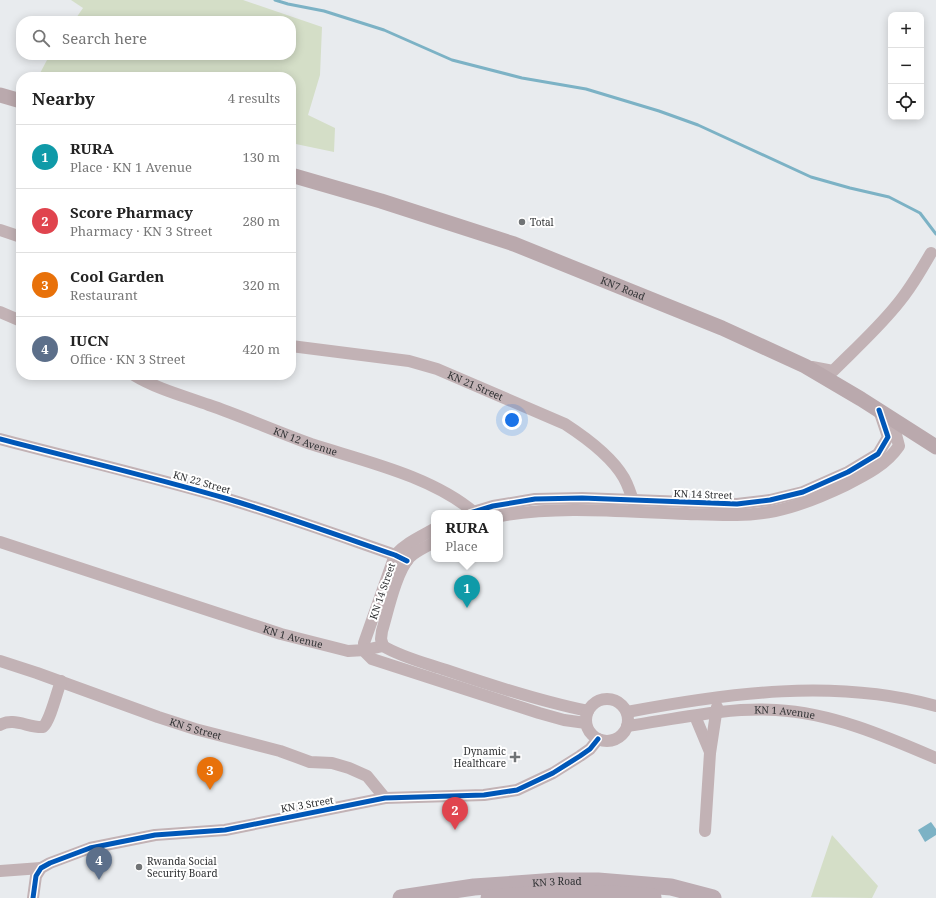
<!DOCTYPE html>
<meta charset="utf-8">
<style>
body{margin:0;font-family:"Noto Serif",serif;background:#f6f6f6;color:#222}
.controls{position:absolute;right:12px;top:12px;display:grid;overflow:hidden;border-radius:8px;box-shadow:0 2px 10px #0003}
.controls button{width:36px;height:36px;display:grid;place-items:center;padding:0;border:0;border-bottom:1px solid #e0e0e0;background:#fff;color:#222;font:20px sans-serif}
.you{position:absolute;left:512px;top:420px;width:14px;height:14px;margin:-10px;border:3px solid #fff;border-radius:50%;background:#1a73e8;box-shadow:0 0 0 6px #1a73e833}
.badge{display:grid;place-items:center;width:26px;height:26px;border-radius:50%;background:#d93025;color:#fff;font-size:13px;font-weight:700}
.pin{position:absolute;translate:-50% -33px;filter:drop-shadow(0 1px 2px #0008)}
.pin::after{content:'';position:absolute;top:21px;width:14px;height:12px;background:inherit;clip-path:polygon(0 0,100% 0,50% 100%)}
.popup{position:absolute;left:431px;top:510px;width:72px;height:52px;box-sizing:border-box;display:grid;place-content:center;border-radius:8px;background:#fff;filter:drop-shadow(0 1px 3px #0005);font-size:13px;white-space:nowrap;color:#767676}
.popup b{font-size:15px;color:#222}
.popup::after{content:'';position:absolute;left:50%;top:100%;margin-left:-8px;border:8px solid transparent;border-top-color:#fff}
.list{margin:0;padding:0;list-style:none}
h2{display:flex;justify-content:space-between;align-items:center;height:52px;margin:0;padding:0 16px;font-size:17px}
h2 small{font-size:13px;font-weight:400;color:#767676}
.list li{display:grid;grid-template-columns:26px 1fr auto;gap:12px;align-items:center;box-sizing:border-box;height:64px;padding:0 16px;border-top:1px solid #e0e0e0}
.list b{display:block;font-size:15px;white-space:nowrap}
.list p{margin:0;font-size:13px;white-space:nowrap;color:#767676}
.list em{font-size:13px;font-style:normal;color:#767676}
.icon{flex:none;width:22px;height:22px;fill:none;stroke:currentColor;stroke-width:2;stroke-linecap:round;stroke-linejoin:round}
.map{position:relative;flex:none;width:936px;height:898px;overflow:hidden}
.search{position:absolute;background:#fff;box-shadow:0 2px 10px #0003;left:16px;top:16px;width:280px;height:44px;display:flex;align-items:center;gap:10px;box-sizing:border-box;padding:0 14px;border-radius:16px;color:#767676;font-size:15px}
.panel{position:absolute;background:#fff;box-shadow:0 2px 10px #0003;left:16px;top:72px;width:280px;height:308px;border-radius:16px}
.map>svg:first-child{display:block}
.green{fill:#d4dec7}
.water{fill:#7cb2c5}
.lines{fill:none;stroke-linecap:round;stroke-linejoin:round}
.stream{stroke:#7cb2c5;stroke-width:3}
.minor{stroke:#c2b2b5;stroke-width:12}
.major{stroke:#baa9ad;stroke-width:15}
.highway{stroke:#bcacb2;stroke-width:17}
.cycleway-casing{stroke:#fff;stroke-width:8}
.cycleway{stroke:#0057b8;stroke-width:5}
.poi-dot{fill:#707375;stroke:#fff;stroke-width:1.5}
.labels{text-anchor:middle;dominant-baseline:central;stroke-width:4;stroke-linejoin:round;paint-order:stroke}
.poi-label{font-size:10px;fill:#303234;stroke:#fff;text-anchor:start}
.street-label{font-size:10px;fill:#303234;stroke:#fff}
</style>
<div class="map">
<svg width="936" height="898" viewBox="0 0 936 898">
<rect width="100%" height="100%" fill="#e8ebee"/>
<path class="green" d="M71,0H243L322,27L320,75L308,115L335,128L334,152L291,143V77H38L47,60L40,55H291V21H74L83,8Z
M832,835L878,886L872,898L811,897Z"/>
<path class="water" d="M931,822L936,829V835L925,842L918,830Z"/>
<g class="lines">
<path class="stream" d="M275,0L288,4L324,11L384,30L452,60L522,78L586,89L659,111L698,125L811,177L850,188L889,197L920,213L936,234"/>
<g class="minor">
<path d="M0,230L21,237"/>
<path d="M0,312L21,321"/>
<path id="s1" d="M291,346L409,361L437,369L565,424C585,437 612,457 624,478C629,487 632,497 635,507"/>
<path d="M812,367L833,371C854,350 876,330 895,307C909,291 920,272 931,253"/>
<path id="s2" d="M134,375C157,389 184,396 209,405C244,417 277,432 311,444C364,461 432,476 475,513"/>
<path d="M0,439C76,459 153,477 228,499C285,516 340,536 395,555L407,561"/>
<path d="M470,513L493,506L535,499L582,498L737,504L770,500L803,492L848,472L878,454L888,437L879,410"/>
<path d="M500,516C562,505 625,512 687,514C717,515 746,517 775,511C800,506 823,496 846,485C866,475 886,465 899,446L893,423"/>
<path d="M434,529C420,537 406,543 395,555L364,643L366,653L372,659L539,713L564,720L586,723"/>
<path id="s3" d="M0,542L281,634L348,651L365,650L383,646"/>
<path d="M383,646C401,657 425,663 446,670C493,686 539,701 588,711"/>
<path d="M383,646L381,639L382,631C388,611 396,572 410,557C416,551 426,547 434,542"/>
<path id="s4" d="M0,661L37,673L158,717L195,729L280,751L310,762L332,763L349,768L367,776L385,798"/>
<circle cx="607" cy="720" r="21"/>
<path d="M627,712C728,693 835,678 936,706"/>
<path d="M695,716L710,752"/>
<path d="M0,725C13,717 29,728 43,727C50,721 57,692 61,681"/>
<path id="s5" d="M627,726C676,719 727,707 776,710C832,713 885,736 936,758"/>
<path d="M705,831L710,753L717,707"/>
<path d="M0,871L41,868"/>
<path d="M33,898L36,876L41,868L50,863L90,848L155,835L225,830L385,798L484,795L517,790L553,773L580,756L590,749L598,739"/>
</g>
<g class="major">
<path d="M0,95L21,101"/>
<path id="s6" d="M291,175L381,201L514,244L722,328L805,366L861,399L936,447"/>
</g>
<g class="highway">
<path id="s7" d="M401,898L474,887L557,881H598L671,887L713,898"/>
<path d="M489,898C543,893 598,891 653,897"/>
</g>
<defs>
<path id="cycleway" d="M0,439C76,459 153,477 228,499C285,516 340,536 395,555L407,561
M470,513L493,506L535,499L582,498L737,504L770,500L803,492L848,472L878,454L888,437L879,410
M33,898L36,876L41,868L50,863L90,848L155,835L225,830L385,798L484,795L517,790L553,773L580,756L590,749L598,739"/>
</defs>
<use href="#cycleway" class="cycleway-casing"/>
<use href="#cycleway" class="cycleway"/>
</g>
<g class="poi-dot">
<circle cx="522" cy="222" r="4"/>
<path d="M513 751h4v4h4v4h-4v4h-4v-4h-4v-4h4z"/>
<circle cx="139" cy="867" r="4"/>
</g>
<g class="labels">
<g class="poi-label">
<text x="530" y="222">Total</text>
<text x="506" y="751" text-anchor="end">Dynamic<tspan x="506" dy="12">Healthcare</tspan></text>
<text x="147" y="861">Rwanda Social<tspan x="147" dy="12">Security Board</tspan></text>
</g>
<g class="street-label">
<text stroke="none"><textPath href="#s6" startOffset="351">KN7 Road</textPath></text>
<text stroke="none"><textPath href="#s1" startOffset="190">KN 21 Street</textPath></text>
<text stroke="none"><textPath href="#s2" startOffset="184">KN 12 Avenue</textPath></text>
<text transform="translate(202 482) rotate(16)">KN 22 Street</text>
<text transform="translate(703 494) rotate(2)">KN 14 Street</text>
<text transform="translate(382 591) rotate(-71)">KN 14 Street</text>
<text stroke="none"><textPath href="#s3" startOffset="308">KN 1 Avenue</textPath></text>
<text stroke="none"><textPath href="#s5" startOffset="159">KN 1 Avenue</textPath></text>
<text stroke="none"><textPath href="#s4" startOffset="207">KN 5 Street</textPath></text>
<text transform="translate(307 804) rotate(-10)">KN 3 Street</text>
<text stroke="none"><textPath href="#s7" startOffset="157">KN 3 Road</textPath></text>
</g>
</g>
</svg>
<div class="controls">
<button>+</button>
<button>−</button>
<button><svg class="icon" aria-label="locate" viewBox="0 0 24 24"><circle cx="12" cy="12" r="6"/><path d="M12 2v4M12 18v4M2 12h4M18 12h4"/></svg></button>
</div>
<div class="you"></div>
<div class="pin badge" style="left:467px;top:608px;background:#0f9aa8">1</div>
<div class="popup"><b>RURA</b>Place</div>
<div class="pin badge" style="left:455px;top:830px;background:#e0444e">2</div>
<div class="pin badge" style="left:210px;top:790px;background:#e8710a">3</div>
<div class="pin badge" style="left:99px;top:880px;background:#5c6f8a">4</div>
<div class="search"><svg class="icon" aria-label="search" viewBox="0 0 24 24"><circle cx="10" cy="10" r="6"/><path d="M15 15l6 6"/></svg>Search here</div>
<section class="panel">
<h2>Nearby<small>4 results</small></h2>
<ul class="list">
<li><span class="badge" style="background:#0f9aa8">1</span><div><b>RURA</b><p>Place · KN 1 Avenue</p></div><em>130 m</em></li>
<li><span class="badge" style="background:#e0444e">2</span><div><b>Score Pharmacy</b><p>Pharmacy · KN 3 Street</p></div><em>280 m</em></li>
<li><span class="badge" style="background:#e8710a">3</span><div><b>Cool Garden</b><p>Restaurant</p></div><em>320 m</em></li>
<li><span class="badge" style="background:#5c6f8a">4</span><div><b>IUCN</b><p>Office · KN 3 Street</p></div><em>420 m</em></li>
</ul>
</section>
</div>
